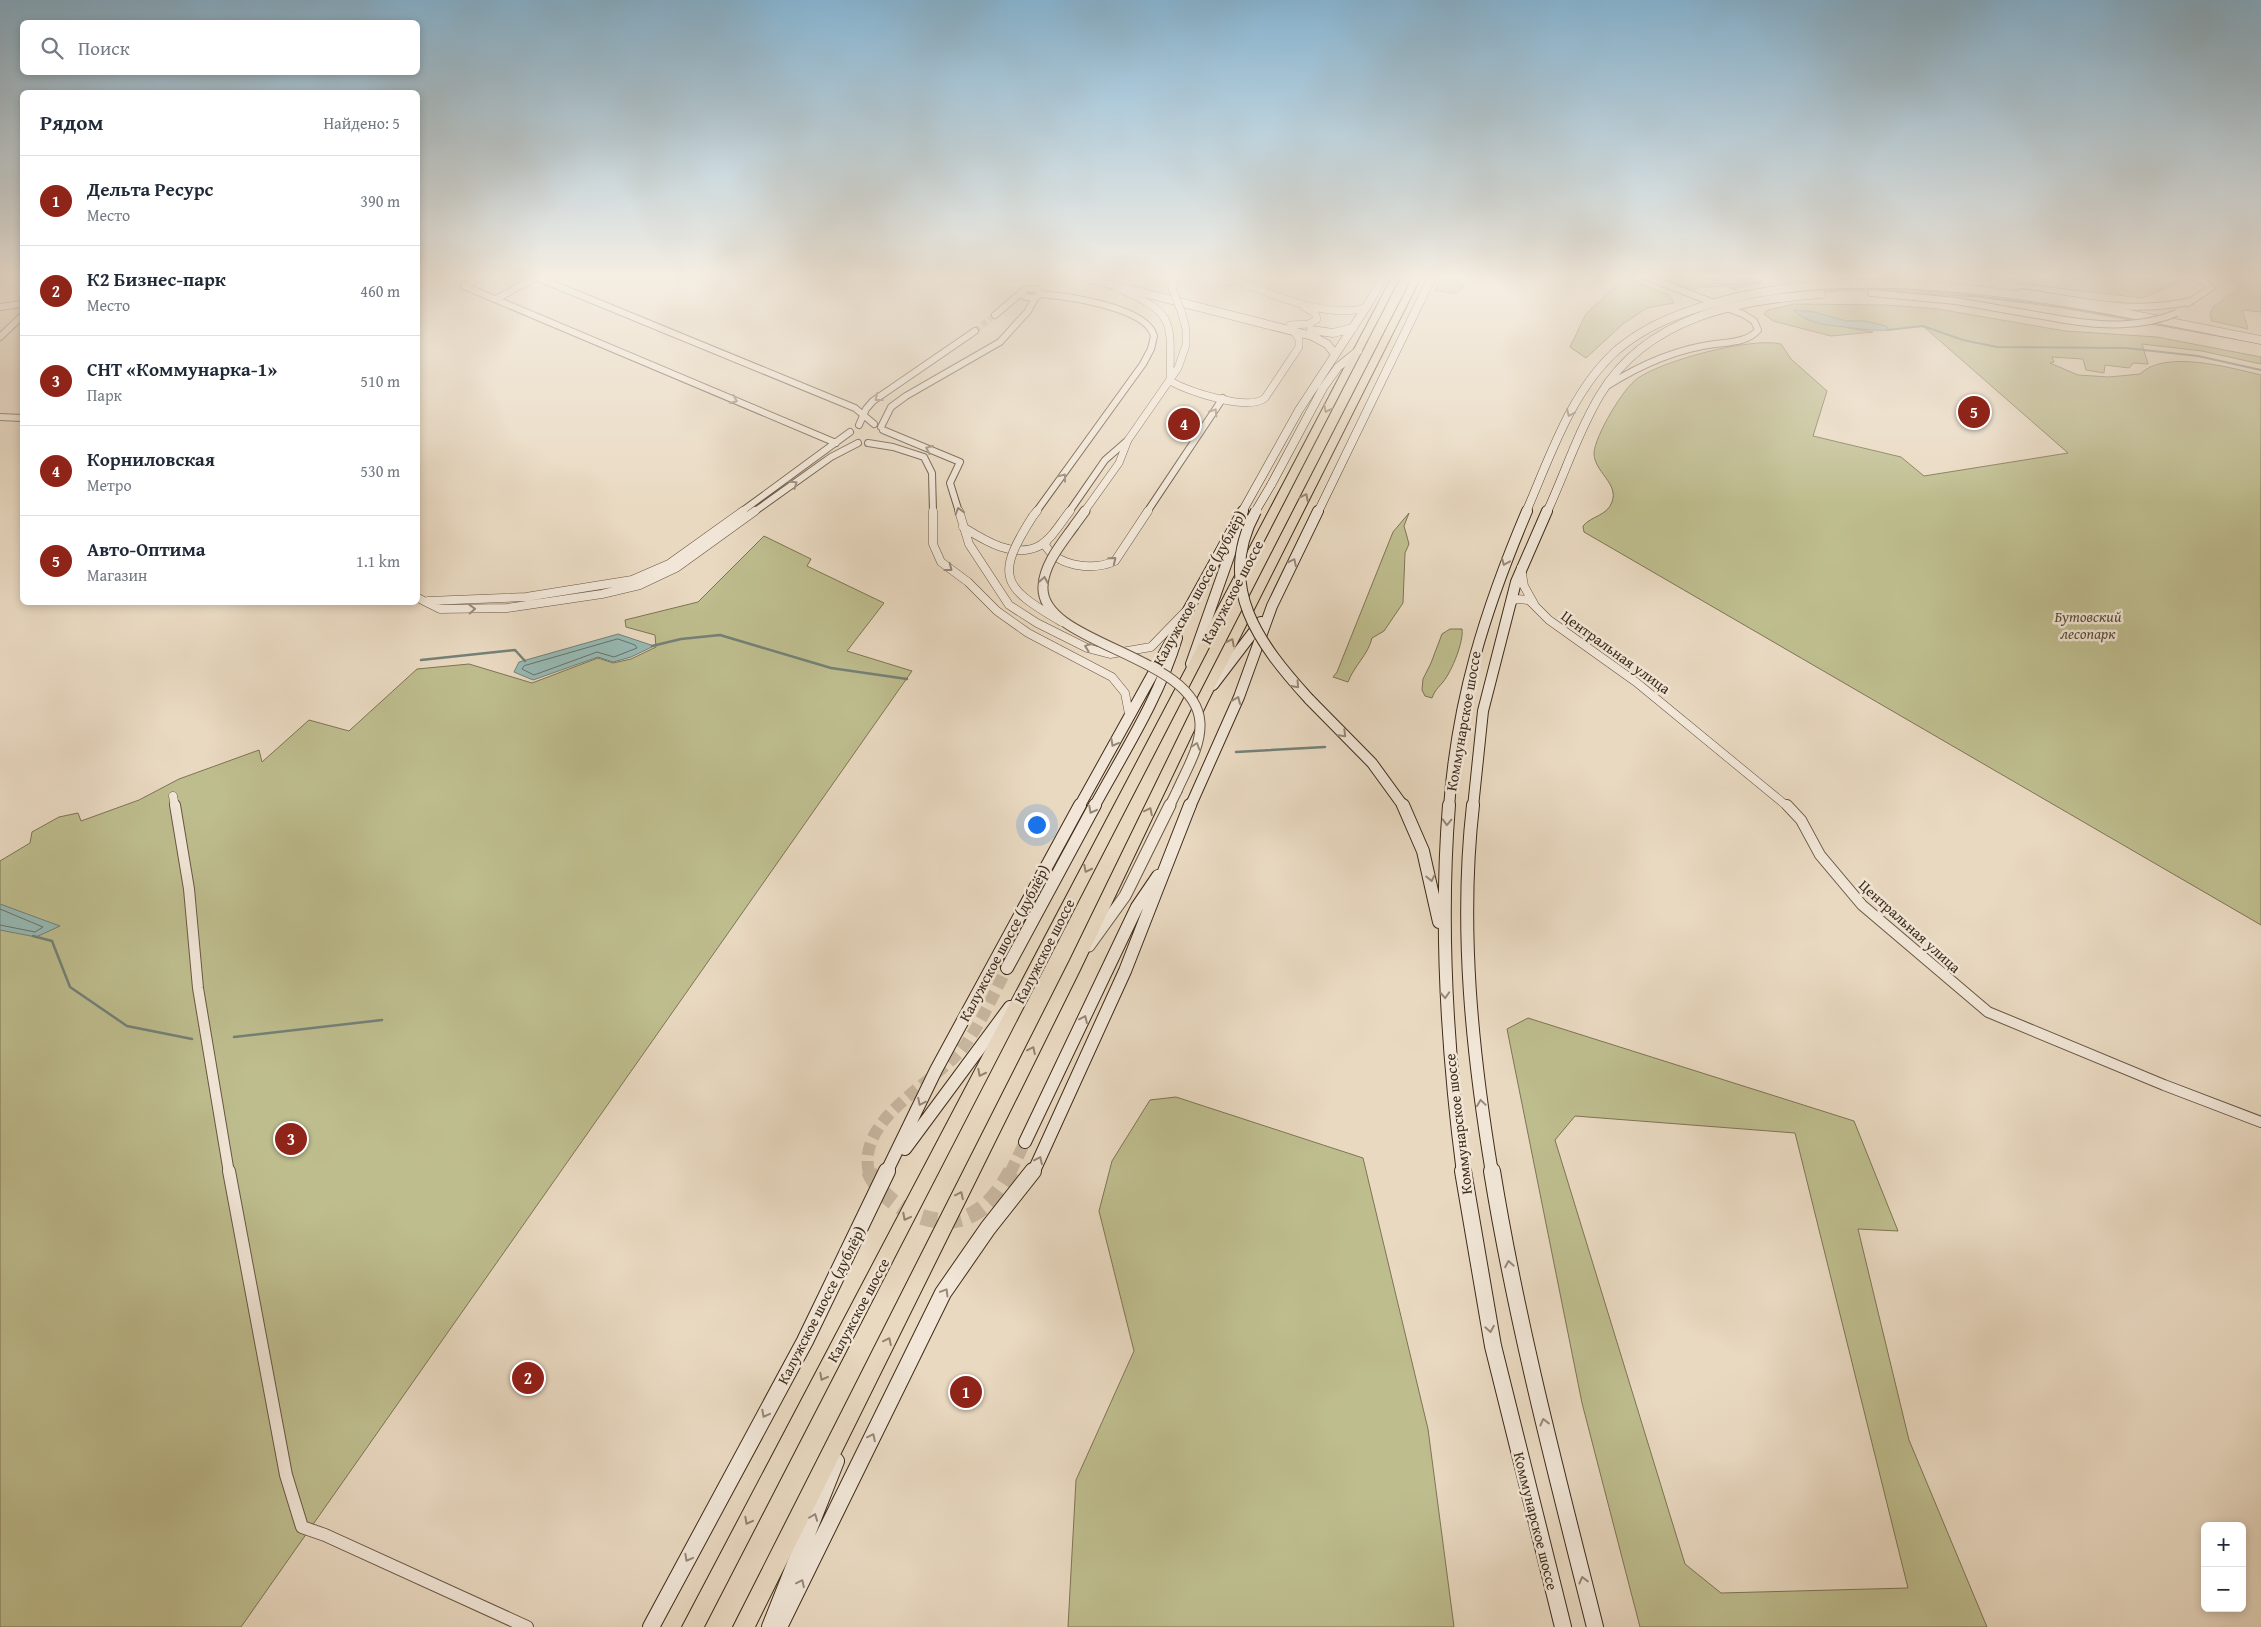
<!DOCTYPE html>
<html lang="ru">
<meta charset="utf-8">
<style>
body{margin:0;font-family:"Gentium Book Plus",serif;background:#f6f6f7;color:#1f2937}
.controls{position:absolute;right:15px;bottom:15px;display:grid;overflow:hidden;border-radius:8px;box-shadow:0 2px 8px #0003}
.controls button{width:45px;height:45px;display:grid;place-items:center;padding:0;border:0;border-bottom:1px solid #e0e1e3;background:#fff;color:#1f2937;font:25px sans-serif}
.you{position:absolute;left:1036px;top:824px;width:18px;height:18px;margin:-12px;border:4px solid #fff;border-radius:50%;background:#1a73e8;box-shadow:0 0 0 8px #1a73e833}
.badge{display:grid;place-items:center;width:32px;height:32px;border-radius:50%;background:#8f2418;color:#fff;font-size:16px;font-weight:700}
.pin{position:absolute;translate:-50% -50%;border:2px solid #fff;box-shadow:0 1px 5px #0006}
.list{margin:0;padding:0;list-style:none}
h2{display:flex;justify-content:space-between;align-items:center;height:65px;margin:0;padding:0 20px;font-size:21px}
h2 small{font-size:16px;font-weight:400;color:#747a83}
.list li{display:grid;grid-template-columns:32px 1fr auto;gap:15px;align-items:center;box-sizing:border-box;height:90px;padding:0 20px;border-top:1px solid #e0e1e3}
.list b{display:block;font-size:19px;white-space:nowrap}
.list p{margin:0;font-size:16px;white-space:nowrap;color:#747a83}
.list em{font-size:16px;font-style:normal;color:#747a83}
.icon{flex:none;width:28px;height:28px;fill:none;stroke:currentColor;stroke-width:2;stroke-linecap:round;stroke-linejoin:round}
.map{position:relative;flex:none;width:2261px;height:1627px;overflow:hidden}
.search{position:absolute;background:#fff;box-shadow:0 2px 8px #0003;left:20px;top:20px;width:400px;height:55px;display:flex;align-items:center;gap:12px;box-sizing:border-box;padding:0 18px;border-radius:8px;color:#747a83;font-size:19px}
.panel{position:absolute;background:#fff;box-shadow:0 2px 8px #0003;left:20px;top:90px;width:400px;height:515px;border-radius:8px}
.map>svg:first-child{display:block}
.green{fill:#bebd8e;stroke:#7e7454;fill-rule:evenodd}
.water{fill:#97bab6;stroke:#738177}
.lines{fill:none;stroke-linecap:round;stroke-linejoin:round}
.shore{stroke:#6a7268;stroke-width:1}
.stream-far1{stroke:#738177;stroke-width:2}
.stream{stroke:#738177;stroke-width:2.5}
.minor-tunnel{stroke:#c7b69f;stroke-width:6;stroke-dasharray:6 3;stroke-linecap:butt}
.secondary-tunnel-far1{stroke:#c7b69f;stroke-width:12;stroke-dasharray:12 6;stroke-linecap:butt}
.secondary-tunnel{stroke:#c7b69f;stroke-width:16;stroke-dasharray:16 8;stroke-linecap:butt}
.minor-far3-casing{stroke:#695643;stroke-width:8}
.minor-far2-casing{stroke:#695643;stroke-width:9}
.minor-far1-casing{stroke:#695643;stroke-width:12}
.minor-casing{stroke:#695643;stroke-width:14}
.tertiary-far2-casing{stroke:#695643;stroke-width:8}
.tertiary-far1-casing{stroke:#695643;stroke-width:11}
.tertiary-casing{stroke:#695643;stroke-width:13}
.secondary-far3-casing{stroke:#3e2b19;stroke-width:9}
.secondary-far2-casing{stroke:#3e2b19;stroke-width:12}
.secondary-far1-casing{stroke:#3e2b19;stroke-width:14}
.secondary-casing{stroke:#3e2b19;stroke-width:18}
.trunk-casing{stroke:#3e2b19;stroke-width:2}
.minor-far3{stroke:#f1e6d7;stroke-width:6}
.minor-far2{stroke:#f1e6d7;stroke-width:8}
.minor-far1{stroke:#f1e6d7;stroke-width:10}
.minor{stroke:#f1e6d7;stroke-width:12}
.tertiary-far2{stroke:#f1e6d7;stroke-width:7}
.tertiary-far1{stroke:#f1e6d7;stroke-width:9}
.tertiary{stroke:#f1e6d7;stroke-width:11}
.secondary-far3{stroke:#f1e6d7;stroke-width:8}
.secondary-far2{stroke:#f1e6d7;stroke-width:10}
.secondary-far1{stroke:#f1e6d7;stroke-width:12}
.secondary{stroke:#f1e6d7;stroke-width:16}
.trunk{fill:#e9d9c1;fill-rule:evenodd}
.minor-bridge-far1-casing{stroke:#695643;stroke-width:8;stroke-linecap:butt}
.minor-bridge-casing{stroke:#695643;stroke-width:9;stroke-linecap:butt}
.tertiary-bridge-far1-casing{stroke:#695643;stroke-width:8;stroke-linecap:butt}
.tertiary-bridge-casing{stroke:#695643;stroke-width:11;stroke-linecap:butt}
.secondary-bridge-far1-casing{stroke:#3e2b19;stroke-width:9;stroke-linecap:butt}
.secondary-bridge-casing{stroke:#3e2b19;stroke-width:12;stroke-linecap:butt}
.minor-bridge-far1{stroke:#f1e6d7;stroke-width:6}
.minor-bridge{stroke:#f1e6d7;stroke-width:8}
.tertiary-bridge-far1{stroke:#f1e6d7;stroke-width:7}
.tertiary-bridge{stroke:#f1e6d7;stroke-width:9}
.secondary-bridge-far1{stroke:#f1e6d7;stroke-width:8}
.secondary-bridge{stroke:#f1e6d7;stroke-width:10}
.oneway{stroke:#988878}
.oneway2{stroke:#94826d}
.labels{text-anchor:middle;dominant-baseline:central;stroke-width:5;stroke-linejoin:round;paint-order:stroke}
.street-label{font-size:15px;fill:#3e2b19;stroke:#f1e6d7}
.park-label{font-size:15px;font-style:italic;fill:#584830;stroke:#f1e6d7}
</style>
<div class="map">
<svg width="2261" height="1627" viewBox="0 0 2261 1627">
<rect width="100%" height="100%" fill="#e9d9c1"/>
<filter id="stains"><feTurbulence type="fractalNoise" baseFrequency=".004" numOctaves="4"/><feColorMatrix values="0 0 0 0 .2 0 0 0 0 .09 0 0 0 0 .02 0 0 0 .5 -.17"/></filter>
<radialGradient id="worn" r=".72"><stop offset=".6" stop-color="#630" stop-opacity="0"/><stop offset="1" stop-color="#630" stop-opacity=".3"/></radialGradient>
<path class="green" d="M967,275H1026L1015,282Z
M1665,275L1703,279L1699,275C1714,275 1751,271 1762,282L1729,285L1715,283L1694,289L1670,283L1663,276Z
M1967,275L2105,279C2117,275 2156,272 2169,275C2173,277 2175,280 2178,283L2142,298L2015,283Z
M2214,275C2229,275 2240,281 2255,280V275H2261V312L2242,310L2248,329L2212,321L2210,315L2213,307L2239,288L2237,284Z
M1443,276L1462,283L1464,287L1455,294L1435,290Z
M1625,277L1669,295L1674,303L1647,308L1624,323L1586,358L1570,347L1586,314Z
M1853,288C1972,290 2087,310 2203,332C2215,334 2255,338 2261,344L2064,308L1980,297L1854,290L1754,297L1781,293Z
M1794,304L1886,305L1938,309L2065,331L2157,337L2261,357V364L2202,351L2142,344L2148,364L2133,363L2129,368L2105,365L2104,373L2086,370L2083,359L2052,357L2054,362L2050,363L2078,375L2109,377L2140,374C2165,349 2231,368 2261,375V925L1584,532L1583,526C1591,516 1607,516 1612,502C1619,483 1594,472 1594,453C1595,436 1623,388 1638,378C1664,360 1751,337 1781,344L1791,359L1827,391L1813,436L1901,457L1924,476L2068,453L1923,326L1889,330L1886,326L1864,321H1846L1814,312L1794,311L1849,328L1873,332L1831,336L1773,321L1764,314L1768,310Z
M1409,513L1404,526L1409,544L1405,553L1403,603L1384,631L1372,638C1368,655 1354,666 1348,682L1333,677L1337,672L1393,532Z
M764,536L811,559L807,566L884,603L847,651L912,671L241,1627H0V861L30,843L32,832L59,817L78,813L81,821L139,800L179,779L259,750L262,762L309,720L349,731L417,669L469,664L532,683L598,658L613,663L631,659L656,647L655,635L626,627L625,620L698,602Z
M1450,629H1462C1464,641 1452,671 1443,682C1438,688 1435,690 1432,698L1425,696L1422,690L1423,679L1431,663L1442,634Z
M1528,1018L1854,1121L1898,1231L1858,1229L1909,1440L1987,1627H1640L1582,1403L1507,1029ZM1575,1116L1795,1133L1908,1588L1721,1593L1685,1564L1555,1140Z
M1176,1097L1363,1158L1428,1429L1454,1627H1068L1076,1480L1134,1351L1099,1211L1112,1161L1150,1100Z"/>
<path class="water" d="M1793,310L1814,312L1846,321H1864L1886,326L1889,330C1878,331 1871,330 1861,329C1837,325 1813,328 1793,310Z
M618,634L654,646L631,657L613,662L598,657L533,680L514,672L519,662Z
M0,904L60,926L36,937L0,930Z"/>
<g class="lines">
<path class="shore" d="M618,639L635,645L637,648L614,657L597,652L534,675L522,669L524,666Z
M0,909L43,927L35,932L0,925"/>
<path class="stream-far1" d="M1652,275L1659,277
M1682,275L1712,280L1736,290
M1781,275L1790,276
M1707,287L1723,286
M1732,288L1760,283L1747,278
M1887,330L1923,326L1963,340L1997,347L2126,348L2198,356L2261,370"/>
<path class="stream" d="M652,646L681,639L720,635L831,668L907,679
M421,660L515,650L525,661
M1236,752L1325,747
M33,936L52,941L70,987L127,1026L192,1039
M234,1037L382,1020"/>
<path class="minor-tunnel" d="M975,331L995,315"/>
<path class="secondary-tunnel-far1" d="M869,1173C856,1118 934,1084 962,1049C981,1024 993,995 1007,968
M1010,1173L1025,1142"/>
<path class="secondary-tunnel" d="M869,1171C883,1207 937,1234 973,1214C990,1205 1002,1188 1011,1171"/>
<defs>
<path id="minor-far3" d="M531,275L855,408L874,424
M2187,275L2206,283L2211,288L2188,303
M464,286L836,443
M464,286L485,275
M1027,289H1037L1040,294L1035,298L1025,297L1021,293Z
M2021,292C2078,300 2133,315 2191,301
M1871,293L1956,301L2065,320
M496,299L537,277
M0,307L22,304
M995,315L1021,293
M0,337L22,316
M1607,386C1640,365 1676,349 1715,344C1730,342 1748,342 1758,330L1754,321L1743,314L1641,275
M0,417L22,418
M859,425L866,409L873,401L975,331
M881,427L891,407L906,396L1000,342L1028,311L1035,298
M883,430L960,462L950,483L959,512
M868,443L893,447L924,457L932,473L933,512
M741,512L850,432
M754,512L831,457L858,443
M1036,512L1143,364L1151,349L1154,336C1147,307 1066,296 1040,294
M1069,512L1105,460L1128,440
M1147,512L1223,398"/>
<path id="minor-far2" d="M933,511V544L941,562L968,582L997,611L1028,633L1112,677L1125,693L1129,714
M959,511L969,544L1009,605L1037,623L1087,648L1110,654L1151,647L1185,612
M1033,516L1037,511
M963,527C984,540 1013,559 1039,546C1052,539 1061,522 1070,511
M1047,540L1045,545C1058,567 1093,571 1115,561L1148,511
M1521,568L1524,586L1534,604
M418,598L440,609L507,608L602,594L640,585L676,568L755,511
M428,601L526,597L632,580L669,564L743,511
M1510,603L1516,599L1529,600L1549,620L1636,682L1788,807
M173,796L175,807"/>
<path id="minor-far1" d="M175,805L189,889L198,988L229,1173
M1787,805L1801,820L1820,855L1862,905L1988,1012L2164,1085L2261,1122"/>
<path id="minor" d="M229,1171L286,1475L302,1527L325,1535L527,1627"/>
<path id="tertiary-far2" d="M1164,275L1172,288
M1208,275L1229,282
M1222,275C1260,289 1328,322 1367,307
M1172,288L1174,280L1183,275
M1120,289C1178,314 1170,324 1170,381
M1290,325L1309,324L1317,319L1315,313L1304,307
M1170,381C1188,391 1248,412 1265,398L1299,347V339L1294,332
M1084,512L1119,463L1128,440L1178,368L1186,345V329L1181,311"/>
<path id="tertiary-far1" d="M1074,526L1085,511
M1169,807L1177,791"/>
<path id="tertiary" d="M1089,946L1125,896L1170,805"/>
<path id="secondary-far3" d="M1074,275L1312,336L1327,344L1335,354
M1311,330L1333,333L1353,328
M1271,485L1323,388L1338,367L1358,351
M1242,512L1299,410L1365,309L1385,275
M1318,512L1433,275
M1526,512C1550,457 1571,391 1617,350C1643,328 1672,316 1704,306C1872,253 2092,307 2261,340
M1547,512C1565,473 1578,432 1600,395C1647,317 1737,300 1821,294"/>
<path id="secondary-far2" d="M1191,664L1239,528
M1213,685L1261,622
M1309,699L1372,763L1404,807
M1079,807L1243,511
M1094,807C1124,752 1159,698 1177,638
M1190,807L1239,697L1272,606L1318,511
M1449,807C1457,699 1485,610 1527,511
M1473,807L1483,711L1516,582L1547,511"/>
<path id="secondary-far1" d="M1403,805L1423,851L1439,922
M1449,805C1439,928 1447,1050 1463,1173
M1473,805C1459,927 1472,1052 1492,1173
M1007,968L1095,805
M1025,1142L1137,907L1158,876
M905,1149L1010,1007
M886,1173L936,1070L1080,805
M1033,1173L1125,971L1190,805"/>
<path id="secondary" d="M1463,1171L1493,1346L1563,1627
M1492,1171C1517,1325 1557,1476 1595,1627
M651,1627L805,1341L887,1171
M770,1627L836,1461
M779,1627L943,1293L988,1228L1033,1171"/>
<path id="trunk" d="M1393,275H1401L704,1627H682Z
M1414,275H1422L1208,701L1080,970L755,1627H733L1070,960L1196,701Z"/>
</defs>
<use href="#minor-far3" class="minor-far3-casing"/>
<use href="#minor-far2" class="minor-far2-casing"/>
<use href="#minor-far1" class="minor-far1-casing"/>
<use href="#minor" class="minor-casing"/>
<use href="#tertiary-far2" class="tertiary-far2-casing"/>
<use href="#tertiary-far1" class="tertiary-far1-casing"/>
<use href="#tertiary" class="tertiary-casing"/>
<use href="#secondary-far3" class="secondary-far3-casing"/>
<use href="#secondary-far2" class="secondary-far2-casing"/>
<use href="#secondary-far1" class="secondary-far1-casing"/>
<use href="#secondary" class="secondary-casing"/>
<use href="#trunk" class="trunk-casing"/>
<use href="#minor-far3" class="minor-far3"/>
<use href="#minor-far2" class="minor-far2"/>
<use href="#minor-far1" class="minor-far1"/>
<use href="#minor" class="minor"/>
<use href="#tertiary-far2" class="tertiary-far2"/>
<use href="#tertiary-far1" class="tertiary-far1"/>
<use href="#tertiary" class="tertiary"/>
<use href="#secondary-far3" class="secondary-far3"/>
<use href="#secondary-far2" class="secondary-far2"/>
<use href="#secondary-far1" class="secondary-far1"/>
<use href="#secondary" class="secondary"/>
<use href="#trunk" class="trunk"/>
<defs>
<path id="minor-bridge-far1" d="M2065,320C2104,326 2140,328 2177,313"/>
<path id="minor-bridge" d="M1033,516C994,577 1002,587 1062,622"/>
<path id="tertiary-bridge-far1" d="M1172,288L1181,311"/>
<path id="tertiary-bridge" d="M1074,526C1062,543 1044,564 1043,586C1039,645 1197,654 1200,723C1201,747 1186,770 1177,791"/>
<path id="secondary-bridge-far1" d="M1255,512L1271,485"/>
<path id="secondary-bridge" d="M1256,511C1215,586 1259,644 1309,699"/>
</defs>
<use href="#minor-bridge-far1" class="minor-bridge-far1-casing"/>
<use href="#minor-bridge" class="minor-bridge-casing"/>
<use href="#tertiary-bridge-far1" class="tertiary-bridge-far1-casing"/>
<use href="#tertiary-bridge" class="tertiary-bridge-casing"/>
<use href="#secondary-bridge-far1" class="secondary-bridge-far1-casing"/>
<use href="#secondary-bridge" class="secondary-bridge-casing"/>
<use href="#minor-bridge-far1" class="minor-bridge-far1"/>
<use href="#minor-bridge" class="minor-bridge"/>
<use href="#tertiary-bridge-far1" class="tertiary-bridge-far1"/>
<use href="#tertiary-bridge" class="tertiary-bridge"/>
<use href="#secondary-bridge-far1" class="secondary-bridge-far1"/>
<use href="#secondary-bridge" class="secondary-bridge"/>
</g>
<defs><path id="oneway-chevron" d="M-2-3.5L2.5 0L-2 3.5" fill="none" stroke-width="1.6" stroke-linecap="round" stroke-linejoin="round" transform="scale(1.25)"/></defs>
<g class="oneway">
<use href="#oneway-chevron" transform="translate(878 398) rotate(142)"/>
<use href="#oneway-chevron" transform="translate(734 400) rotate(23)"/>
<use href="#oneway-chevron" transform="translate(1214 412) rotate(-57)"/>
<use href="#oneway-chevron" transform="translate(1570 413) rotate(115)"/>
<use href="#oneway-chevron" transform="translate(929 449) rotate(-156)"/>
<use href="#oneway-chevron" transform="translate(1063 477) rotate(-53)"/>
<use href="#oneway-chevron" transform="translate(794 484) rotate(-35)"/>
<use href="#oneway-chevron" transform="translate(959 511) rotate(-107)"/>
<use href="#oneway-chevron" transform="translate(1113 560) rotate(-39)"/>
<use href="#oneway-chevron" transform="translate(1293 562) rotate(-64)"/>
<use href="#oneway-chevron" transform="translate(1505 562) rotate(113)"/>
<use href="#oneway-chevron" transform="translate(949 568) rotate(37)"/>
<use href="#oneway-chevron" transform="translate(1044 580) rotate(-80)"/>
<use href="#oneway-chevron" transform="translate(472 609) rotate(-3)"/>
<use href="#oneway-chevron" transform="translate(1088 647) rotate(-159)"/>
<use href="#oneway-chevron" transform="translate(1296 685) rotate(48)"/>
<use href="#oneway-chevron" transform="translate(1237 700) rotate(-67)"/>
<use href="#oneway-chevron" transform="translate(1343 734) rotate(45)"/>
<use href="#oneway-chevron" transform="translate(1114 743) rotate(119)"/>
<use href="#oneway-chevron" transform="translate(1196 746) rotate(-72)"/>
<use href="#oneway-chevron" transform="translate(1092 810) rotate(118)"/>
<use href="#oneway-chevron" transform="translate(1447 822) rotate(92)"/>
<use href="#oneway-chevron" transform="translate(1431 878) rotate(78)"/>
<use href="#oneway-chevron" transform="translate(1445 995) rotate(87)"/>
<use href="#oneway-chevron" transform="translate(1084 1019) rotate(-65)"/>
<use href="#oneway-chevron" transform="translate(921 1102) rotate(116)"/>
<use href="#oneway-chevron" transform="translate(1481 1103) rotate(-98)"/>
<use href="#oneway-chevron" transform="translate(1039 1160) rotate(-65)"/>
<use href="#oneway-chevron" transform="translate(1509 1264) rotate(-100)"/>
<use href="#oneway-chevron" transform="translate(945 1292) rotate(-59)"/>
<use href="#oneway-chevron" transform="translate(1490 1329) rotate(80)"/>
<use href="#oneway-chevron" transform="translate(765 1414) rotate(118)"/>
<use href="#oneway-chevron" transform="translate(1544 1422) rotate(-104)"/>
<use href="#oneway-chevron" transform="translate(872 1437) rotate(-64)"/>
<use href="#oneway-chevron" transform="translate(814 1517) rotate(-69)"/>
<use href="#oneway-chevron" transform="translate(688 1558) rotate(118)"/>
<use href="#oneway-chevron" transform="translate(1583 1580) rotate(-104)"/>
<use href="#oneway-chevron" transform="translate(801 1583) rotate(-64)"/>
</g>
<g class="oneway2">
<use href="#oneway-chevron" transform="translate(1327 409) rotate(117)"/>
<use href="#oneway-chevron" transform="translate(1305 497) rotate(-63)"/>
<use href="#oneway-chevron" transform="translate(1231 642) rotate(-63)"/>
<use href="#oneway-chevron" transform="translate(1149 811) rotate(-64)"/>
<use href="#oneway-chevron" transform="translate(1087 869) rotate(117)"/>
<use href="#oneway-chevron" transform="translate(1032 1050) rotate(-64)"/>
<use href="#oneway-chevron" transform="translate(981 1073) rotate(117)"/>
<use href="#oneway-chevron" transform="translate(960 1195) rotate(-64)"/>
<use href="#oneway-chevron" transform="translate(906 1217) rotate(118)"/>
<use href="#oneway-chevron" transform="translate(888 1341) rotate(-64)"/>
<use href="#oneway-chevron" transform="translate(823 1377) rotate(118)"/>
<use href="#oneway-chevron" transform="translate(748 1521) rotate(118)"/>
</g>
<linearGradient id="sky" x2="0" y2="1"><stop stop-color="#87b6d4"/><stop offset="0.55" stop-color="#f5eee3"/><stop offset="1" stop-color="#f5eee3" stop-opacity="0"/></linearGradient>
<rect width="2261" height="503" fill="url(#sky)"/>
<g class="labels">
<g class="street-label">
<text transform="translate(1199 588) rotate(-61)">Калужское шоссе (дублёр)</text>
<text transform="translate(1232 592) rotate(-62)">Калужское шоссе</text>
<text transform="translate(1616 652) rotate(36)">Центральная улица</text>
<text transform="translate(1463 721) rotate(-80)">Коммунарское шоссе</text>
<text transform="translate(1910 926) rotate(42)">Центральная улица</text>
<text transform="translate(1004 943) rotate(-62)">Калужское шоссе (дублёр)</text>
<text transform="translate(1044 951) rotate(-63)">Калужское шоссе</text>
<text transform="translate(1458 1124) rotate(-97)">Коммунарское шоссе</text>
<text transform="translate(821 1305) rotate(-63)">Калужское шоссе (дублёр)</text>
<text transform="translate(858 1310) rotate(-62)">Калужское шоссе</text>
<text transform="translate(1536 1521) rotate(76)">Коммунарское шоссе</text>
</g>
<g class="park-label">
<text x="2088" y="616">Бутовский<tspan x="2088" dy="17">лесопарк</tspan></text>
</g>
</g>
<rect width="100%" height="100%" filter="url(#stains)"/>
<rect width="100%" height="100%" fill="url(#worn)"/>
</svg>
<div class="controls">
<button>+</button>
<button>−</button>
</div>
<div class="you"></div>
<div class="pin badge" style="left:966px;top:1392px">1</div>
<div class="pin badge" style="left:528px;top:1378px">2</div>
<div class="pin badge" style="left:291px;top:1139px">3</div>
<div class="pin badge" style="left:1184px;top:424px">4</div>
<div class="pin badge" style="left:1974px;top:412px">5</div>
<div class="search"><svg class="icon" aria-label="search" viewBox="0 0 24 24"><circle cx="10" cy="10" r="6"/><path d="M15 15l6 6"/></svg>Поиск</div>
<section class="panel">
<h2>Рядом<small>Найдено: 5</small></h2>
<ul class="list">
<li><span class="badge">1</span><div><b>Дельта Ресурс</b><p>Место</p></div><em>390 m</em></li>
<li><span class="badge">2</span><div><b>К2 Бизнес-парк</b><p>Место</p></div><em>460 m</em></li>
<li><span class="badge">3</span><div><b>СНТ «Коммунарка-1»</b><p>Парк</p></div><em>510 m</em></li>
<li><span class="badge">4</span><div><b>Корниловская</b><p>Метро</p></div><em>530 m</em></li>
<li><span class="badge">5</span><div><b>Авто-Оптима</b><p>Магазин</p></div><em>1.1 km</em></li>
</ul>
</section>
</div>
